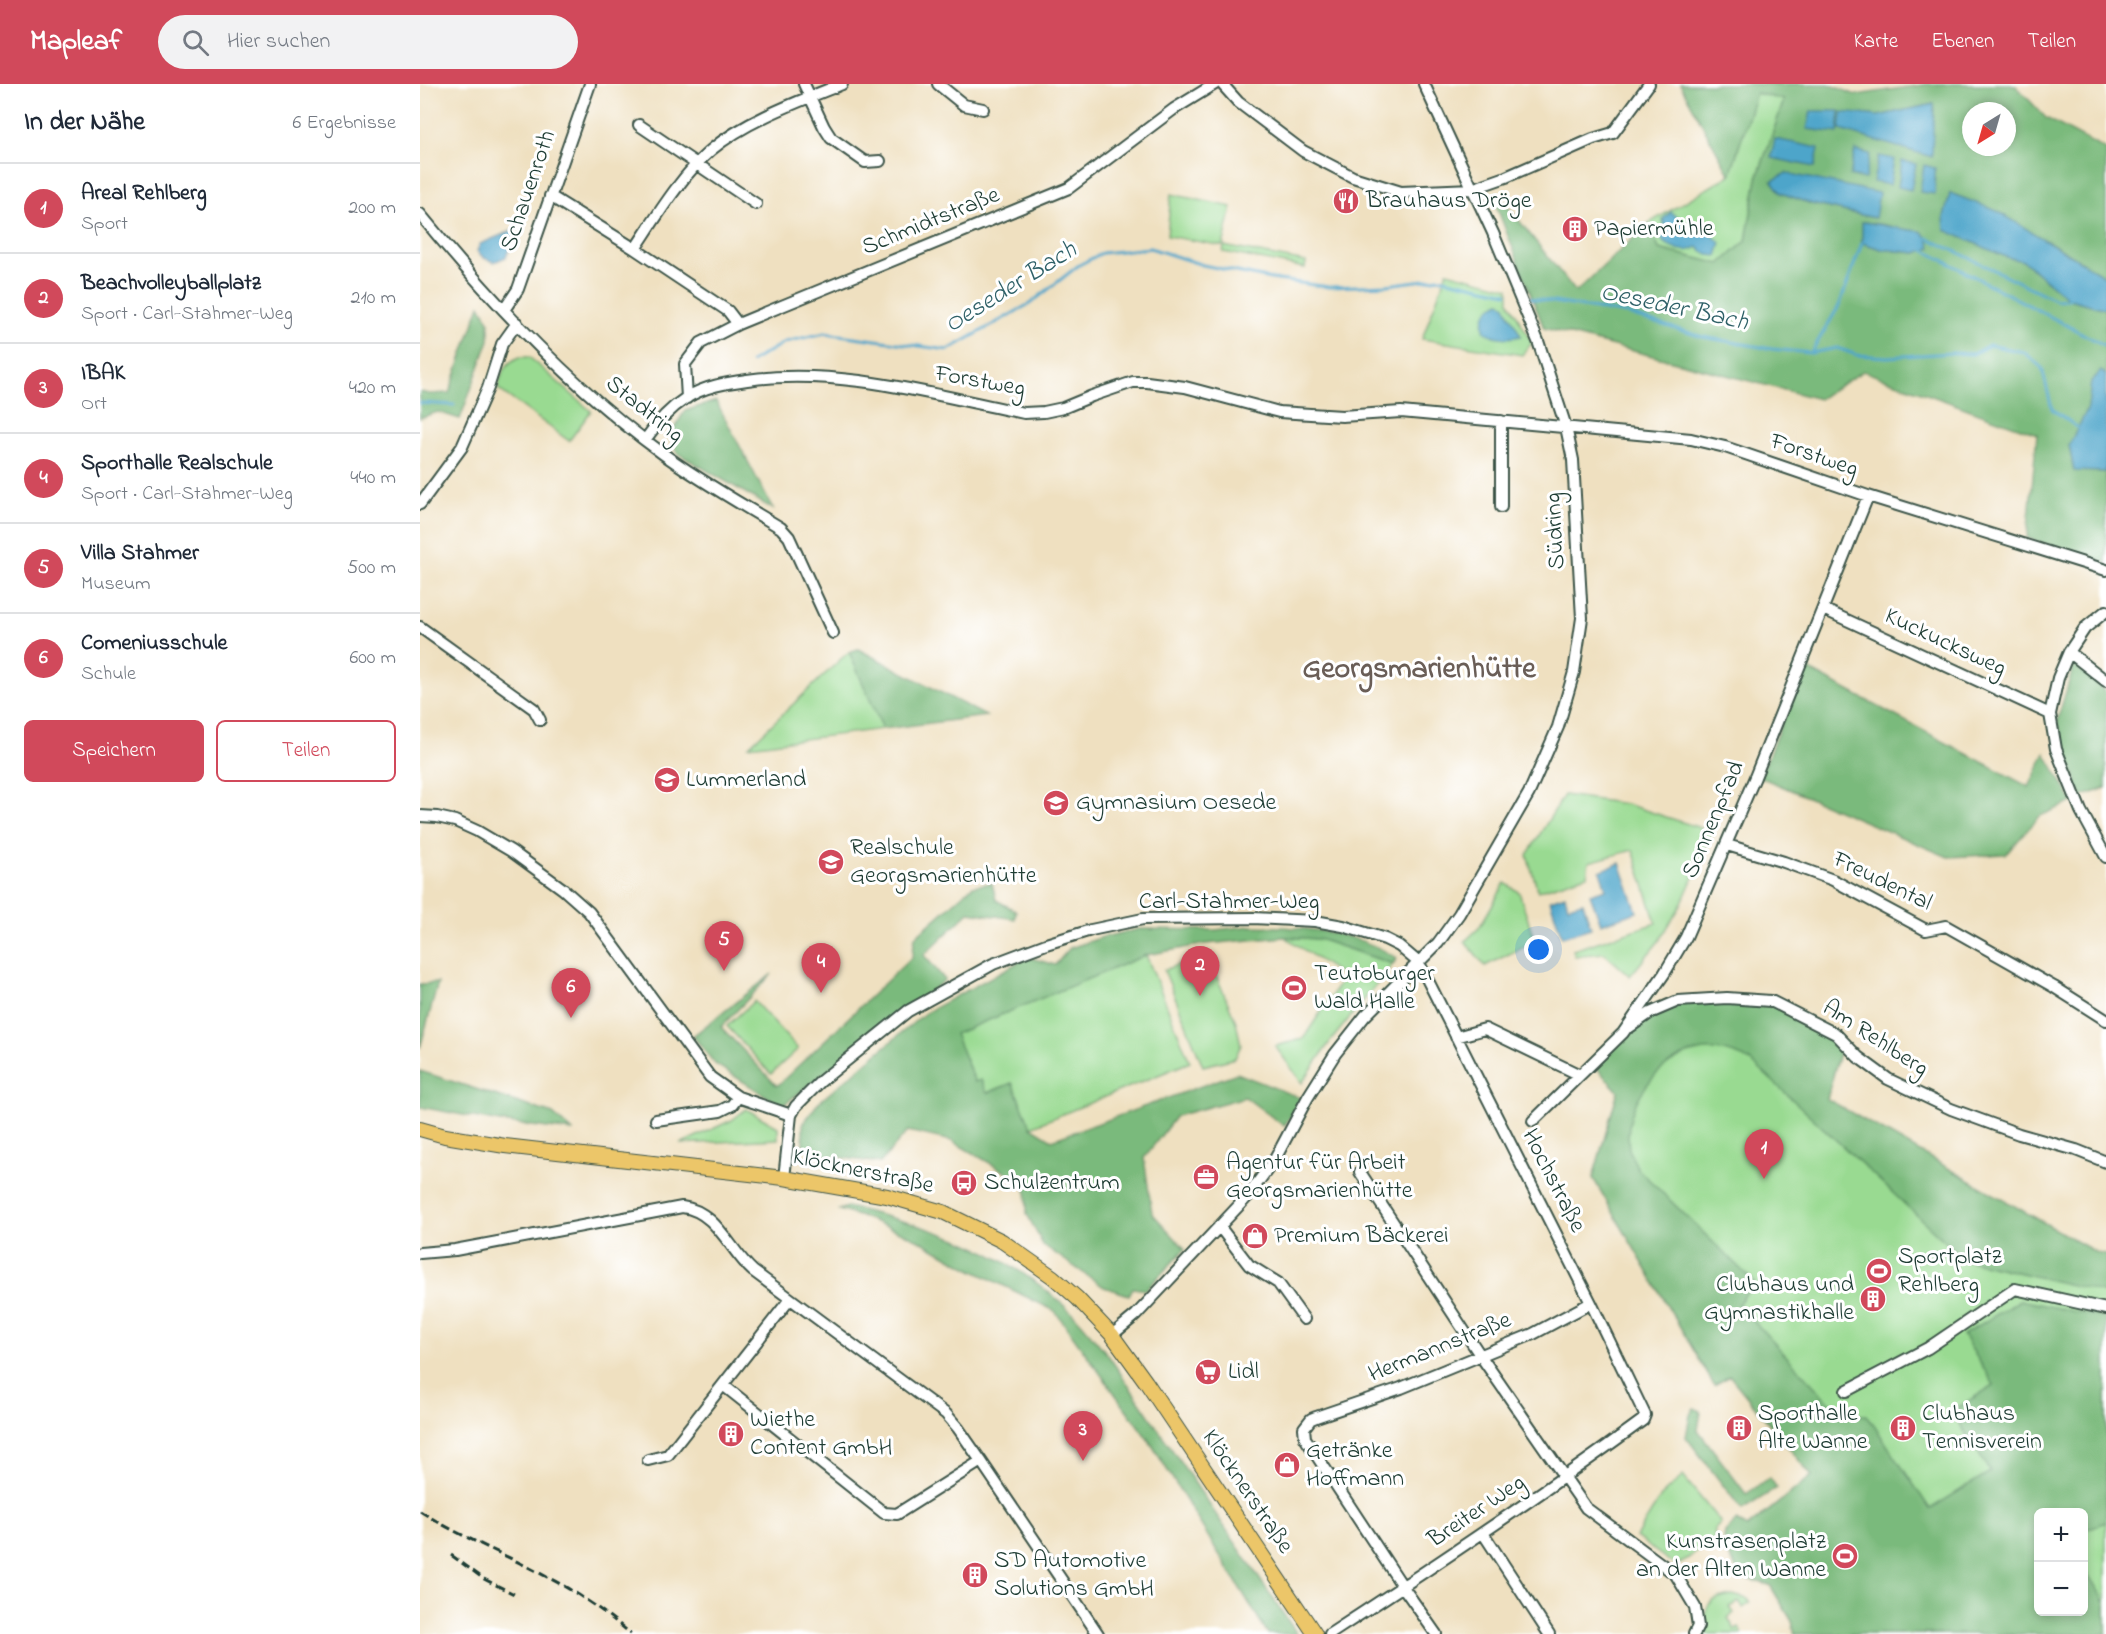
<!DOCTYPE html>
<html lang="de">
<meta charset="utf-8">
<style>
body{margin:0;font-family:"Indie Flower",sans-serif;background:#f2f2f3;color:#1f2937}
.controls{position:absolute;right:18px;bottom:18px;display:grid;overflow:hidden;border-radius:9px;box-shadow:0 3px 9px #0003}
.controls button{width:54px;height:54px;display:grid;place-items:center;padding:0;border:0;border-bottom:2px solid #e0e1e3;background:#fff;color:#1f2937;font:30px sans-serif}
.compass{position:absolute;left:1542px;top:18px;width:54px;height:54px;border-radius:50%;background:#fff;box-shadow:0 3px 9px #0003;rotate:217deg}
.you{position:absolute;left:1119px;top:866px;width:21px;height:21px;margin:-15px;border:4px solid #fff;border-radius:50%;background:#1a73e8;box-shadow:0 0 0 9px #1a73e833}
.badge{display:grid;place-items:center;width:39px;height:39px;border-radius:50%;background:#d1495b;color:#fff;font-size:20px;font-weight:700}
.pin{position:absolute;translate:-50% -50px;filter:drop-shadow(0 2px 3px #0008)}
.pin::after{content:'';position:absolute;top:32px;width:21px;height:18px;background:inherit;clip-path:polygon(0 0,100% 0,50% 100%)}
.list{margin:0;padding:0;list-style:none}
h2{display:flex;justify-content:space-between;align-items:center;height:78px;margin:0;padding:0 24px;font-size:26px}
h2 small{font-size:20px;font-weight:400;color:#747a83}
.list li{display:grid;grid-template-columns:39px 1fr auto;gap:18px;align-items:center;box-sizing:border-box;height:90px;padding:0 24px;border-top:2px solid #e0e1e3}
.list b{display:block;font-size:22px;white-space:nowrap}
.list p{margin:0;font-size:20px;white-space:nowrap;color:#747a83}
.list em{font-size:20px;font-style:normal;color:#747a83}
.actions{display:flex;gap:12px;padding:18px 24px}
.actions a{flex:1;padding:14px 0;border:2px solid #d1495b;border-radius:9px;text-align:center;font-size:21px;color:#d1495b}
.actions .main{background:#d1495b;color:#fff}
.icon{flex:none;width:33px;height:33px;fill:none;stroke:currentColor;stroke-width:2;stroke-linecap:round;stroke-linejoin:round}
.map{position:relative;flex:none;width:1686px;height:1550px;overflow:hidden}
header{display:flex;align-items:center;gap:36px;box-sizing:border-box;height:84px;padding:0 30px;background:#d1495b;color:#fff}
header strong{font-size:28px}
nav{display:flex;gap:33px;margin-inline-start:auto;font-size:21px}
.search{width:420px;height:54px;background:#f2f2f3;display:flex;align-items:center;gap:15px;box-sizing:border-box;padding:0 21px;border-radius:33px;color:#747a83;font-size:22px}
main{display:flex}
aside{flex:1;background:#fff}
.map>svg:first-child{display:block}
.green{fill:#99da91;stroke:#5c8c62;stroke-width:1.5;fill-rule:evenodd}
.forest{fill:#7aba7b;stroke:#4c7c58;stroke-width:1.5;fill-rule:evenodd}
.water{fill:#4da5ca;stroke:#36717f;stroke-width:1.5}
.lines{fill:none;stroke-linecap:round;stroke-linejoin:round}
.stream{stroke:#4da5ca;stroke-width:3}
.minor-casing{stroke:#3e5549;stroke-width:14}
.major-casing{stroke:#3e5549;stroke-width:16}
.minor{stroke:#fff;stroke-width:10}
.major{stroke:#ecc669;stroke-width:14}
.rail{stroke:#1f3d34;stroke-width:3;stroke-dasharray:9 4.5;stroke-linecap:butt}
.labels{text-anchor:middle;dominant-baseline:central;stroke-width:6;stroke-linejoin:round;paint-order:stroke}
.street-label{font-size:24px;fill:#1f3d34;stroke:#fff}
.poi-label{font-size:24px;fill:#1f3d34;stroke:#fff;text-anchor:start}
.water-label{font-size:26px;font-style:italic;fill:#2f6168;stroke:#fff}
.district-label{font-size:30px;font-weight:bold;fill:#6a5e57;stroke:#fff}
</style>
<header>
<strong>Mapleaf</strong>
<div class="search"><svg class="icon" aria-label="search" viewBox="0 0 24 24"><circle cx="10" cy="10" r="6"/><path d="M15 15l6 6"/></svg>Hier suchen</div>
<nav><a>Karte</a><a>Ebenen</a><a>Teilen</a></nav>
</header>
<main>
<aside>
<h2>In der Nähe<small>6 Ergebnisse</small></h2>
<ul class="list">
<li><span class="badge">1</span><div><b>Areal Rehlberg</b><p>Sport</p></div><em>200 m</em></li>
<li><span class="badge">2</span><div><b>Beachvolleyballplatz</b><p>Sport · Carl-Stahmer-Weg</p></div><em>210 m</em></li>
<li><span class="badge">3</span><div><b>IBAK</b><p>Ort</p></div><em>420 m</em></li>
<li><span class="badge">4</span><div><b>Sporthalle Realschule</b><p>Sport · Carl-Stahmer-Weg</p></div><em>440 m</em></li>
<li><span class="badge">5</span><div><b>Villa Stahmer</b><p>Museum</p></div><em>500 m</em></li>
<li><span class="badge">6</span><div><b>Comeniusschule</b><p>Schule</p></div><em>600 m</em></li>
</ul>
<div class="actions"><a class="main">Speichern</a><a>Teilen</a></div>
</aside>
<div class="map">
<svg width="1686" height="1550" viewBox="0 0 1686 1550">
<rect width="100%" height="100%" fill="#fff"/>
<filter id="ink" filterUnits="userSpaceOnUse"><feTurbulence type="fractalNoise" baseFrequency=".0167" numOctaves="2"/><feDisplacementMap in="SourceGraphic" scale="12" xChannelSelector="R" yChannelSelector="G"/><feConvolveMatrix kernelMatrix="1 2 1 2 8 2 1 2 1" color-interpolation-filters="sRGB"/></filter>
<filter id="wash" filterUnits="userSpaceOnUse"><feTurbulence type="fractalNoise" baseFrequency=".008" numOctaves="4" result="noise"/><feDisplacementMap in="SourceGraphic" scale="24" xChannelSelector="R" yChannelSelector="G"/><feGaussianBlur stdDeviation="1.35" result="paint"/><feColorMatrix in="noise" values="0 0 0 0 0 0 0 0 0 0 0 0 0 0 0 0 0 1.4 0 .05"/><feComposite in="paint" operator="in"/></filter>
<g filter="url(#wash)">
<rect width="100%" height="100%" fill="#efe0c0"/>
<path class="green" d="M1336,9L1364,16L1337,95L1326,157L1300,180L1239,165L1229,139L1310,91Z
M751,110L812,123L803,162L747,152Z
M804,162L886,178L885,184L803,168Z
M1027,188L1089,204V217L1112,259L1102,271L1002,255Z
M100,273H109L171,327L149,357L78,305C81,290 84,279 100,273Z
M429,568L463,645L329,662L421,575Z
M1144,711L1206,720L1293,748L1260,823L1239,857L1210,892L1184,869L1155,872L1153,866L1236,839L1213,766L1169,778L1167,791L1118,807L1107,771Z
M1085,799L1099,808L1115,857L1065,882L1045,857L1059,844Z
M865,853L899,855L973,880L910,958L882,999L855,962L883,955L924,893Z
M726,871L770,978L611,1043L592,999L567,1009L556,999L534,950Z
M779,873L793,884L816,938L821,961L815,974L783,982L744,886Z
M334,917L378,965L351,990L307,942Z
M1203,949L1422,957L1407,1015L1677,1169L1686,1171V1550H1375L1372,1537L1350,1501L1324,1494L1303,1463L1305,1448L1316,1437L1327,1444L1392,1392L1310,1292L1294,1301L1173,1094L1198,1007L1175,982ZM1618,1428H1664V1528H1618Z
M326,1025L358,1043V1055L260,1060L312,1036Z
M1263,1392L1301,1439L1295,1445L1294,1457L1256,1482L1216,1453L1241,1412Z
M1312,1511L1328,1515L1330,1519L1323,1524L1319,1518L1310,1523L1314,1529L1308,1534L1315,1546L1319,1544L1323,1550H1286C1284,1524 1284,1515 1312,1511Z"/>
<path class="forest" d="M1260,0H1409L1436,11L1509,0H1591L1596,2L1626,34L1686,66V193L1631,159L1531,109L1524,133L1586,173L1603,177L1649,215L1686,225V291L1681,287L1671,298L1668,324L1649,361L1654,387L1686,388V479L1607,454L1617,350L1443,287L1399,315L1124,244L1072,111L1077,109L1156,208L1229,139L1239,165L1300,180L1326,157L1337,95L1364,16L1336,9L1310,91ZM1513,20L1420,46L1423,29L1458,32ZM1551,27H1587V63H1551ZM1352,97L1455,134L1392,120L1361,109ZM1443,138C1476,141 1483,145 1510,164L1496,169L1461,165L1442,159Z
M60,221L69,237V256L40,335L18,328L0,334V308L10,310L29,309Z
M296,317L353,425L257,369L249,352L265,327Z
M438,565L566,632L463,645L429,568Z
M1654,581L1686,608V704L1661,713L1637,637Z
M1384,583L1609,703L1625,669L1653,718L1620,732L1586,770L1528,773L1340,693Z
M572,799L576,816L596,827L595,835L549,828L504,871L525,896L362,1022L295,980L273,952L352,890L301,943L357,1002L492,873L495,853L553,802Z
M831,842C882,843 933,846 977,874L973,880L899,855L865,853L786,860L726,871L535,950L555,998L561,996L567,1009L592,999L611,1043L632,1056L817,989L883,1015L864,1042L825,1013L756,1032L724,1074L732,1129L765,1165L726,1206L713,1204L709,1211L684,1203L623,1161L607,1130L606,1100L532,1057L488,1047L460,1079L404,1071L383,1061V1040L398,1019L505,929L608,873L635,881L650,864L683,853L720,845L795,846Z
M18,899L0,964V900Z
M1258,917H1351L1422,957L1407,1015L1677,1169L1686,1171V1209L1545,1176L1346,991C1338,984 1330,975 1320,972C1307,967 1293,964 1279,967C1238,974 1202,1022 1209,1064C1210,1071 1215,1078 1218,1085L1335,1199L1318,1220L1421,1331H1447L1510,1425L1570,1388L1532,1327L1574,1301L1543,1251L1600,1216L1686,1234V1438L1664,1446V1428H1618V1528H1664V1484L1686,1519V1550H1375L1372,1537L1350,1501L1324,1494L1303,1463L1305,1448L1316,1437L1327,1444L1392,1392L1310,1292L1294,1301L1173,1094L1198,1007L1175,982L1203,949Z
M0,987L133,1030L152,1047L80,1038L0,1023Z
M427,1123C512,1142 588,1166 652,1229C665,1242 676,1257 688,1271L877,1550H848L732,1361L635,1227L548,1184L497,1155L448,1135L419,1126Z
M1274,1324L1281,1327L1278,1346L1326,1410L1350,1394L1357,1404L1322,1426L1266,1353L1270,1331Z"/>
<path class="water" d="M1514,20L1512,73L1420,46L1422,28L1458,32Z
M1391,27H1420L1418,49L1387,45Z
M1355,55L1399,64L1395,83L1351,74Z
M1435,66L1450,70L1445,95L1430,92Z
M1459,72L1474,75L1470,101L1453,98Z
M1482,77L1496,80L1491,106L1478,103Z
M1504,81L1515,84V110L1500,108Z
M1366,89L1459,109L1455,134L1392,120L1361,109L1352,97Z
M1530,109L1577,127L1686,193V225L1649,215L1603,177L1586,173L1525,146L1524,133Z
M1251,128C1261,136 1262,132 1265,147L1270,150L1285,145L1301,159L1297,172L1288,171L1277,163C1266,171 1254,164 1243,158L1241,152L1245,144L1243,135Z
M1442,138C1462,140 1481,146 1501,147L1508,154L1511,164L1496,169L1461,165L1442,159Z
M93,146L97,147L86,173L74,178L64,174L57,167L60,160Z
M1080,218L1084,220L1101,252C1087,255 1077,254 1065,248C1060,233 1067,224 1080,218Z
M1681,287L1686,291V388L1654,387L1649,361L1668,324L1671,298Z
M1200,779L1217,828L1181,840L1170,810L1186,805L1180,787Z
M1145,811L1148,822L1163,818L1171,844L1142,853L1130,816Z"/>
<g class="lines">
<path class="stream" d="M1508,154L1636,216L1649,215
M1504,166L1686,262
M1109,214L1207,230L1283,253L1352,265L1391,269L1419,222L1442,159
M1391,269L1417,264L1437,271L1467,273L1533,269L1553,270L1569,261L1604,268L1622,284L1632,325L1658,344
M331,278L365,258L405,249L528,266L611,219L659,181L682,169L730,164L783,181L851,195L909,203L967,201L1019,194L1087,209
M0,319L34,321"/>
</g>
</g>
<g filter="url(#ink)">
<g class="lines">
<defs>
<path id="minor" d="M384,0L404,43L411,54L445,78L460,77
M518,0L544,21L563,25
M802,0L818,18L883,67L933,93L981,108L1052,105L1086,93L1173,55L1193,49L1229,0
M219,41L336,120
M130,112L215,165L308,227L318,240
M0,130C71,217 151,303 242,369C280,397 320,419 361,444L369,453L413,549
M215,165C237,132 261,92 291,66C325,37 380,17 422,0
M84,226L98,205L170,0
M267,314L265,280L281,259L318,240L649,104L754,25L795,0
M1081,337V423
M225,356C236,340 249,325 266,314C285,302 306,299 327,296C420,283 513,311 604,329L624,328L643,324L672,312L713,298H727L765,303L859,328L922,332L981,328L1271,355L1305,363L1448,412L1686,486
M0,420L42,363L68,304L82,260L97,239
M1403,525L1630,630
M1686,527L1665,544L1649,568L1638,594L1630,630L1636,665L1661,727L1686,773
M0,543L114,625L120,636
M1649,568L1686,597
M0,732L17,733L35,737L57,747L91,767L143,805L169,828L290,993L318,1013L371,1031
M1307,761L1364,778L1413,796L1506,846L1526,842L1634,903L1686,936
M1210,943L1230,929L1258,917L1307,914L1351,917L1416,950L1438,973L1468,995L1531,1025L1599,1050L1656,1066L1686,1078
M1036,953L1065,945L1160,991
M236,1036L300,1027L312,1021L318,1013
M1113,1037L1203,949L1244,890L1266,853L1335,693L1448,412
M940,1088L1060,1271L1166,1424L1256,1491L1275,1523L1278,1542L1274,1550
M364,1094L371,1031L376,1022L401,997L488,927L573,880L626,860L671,846L723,835L833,834L895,837L923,842L965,855L979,862L999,879L1171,1219L1225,1331L1223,1336C1121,1411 1016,1481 910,1550
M799,1142L829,1181L858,1199L884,1235
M0,1169L35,1166L262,1123C297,1127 309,1166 333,1187L526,1330L538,1344L561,1377L678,1550
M692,1251L716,1231L827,1113L855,1075L888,1013L915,970L945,932L1018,859L1039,830L1109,709L1138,643L1154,588L1162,534L1153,376L1146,343L1118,257L1073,149L1004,0
M303,1301L464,1429L477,1430L561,1377
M1426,1307L1508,1264L1595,1205L1686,1225
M228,1376L248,1371L370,1215
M1063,1449L1129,1550
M1016,1550L983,1503L885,1354L884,1344L891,1335L896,1333L981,1304L1113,1250L1171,1219"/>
<path id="major" d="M0,1045L25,1052L85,1062L364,1094L467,1112L523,1128L582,1157L633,1193L657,1214L692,1251L726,1298L895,1550"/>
</defs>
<use href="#minor" class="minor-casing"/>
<use href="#major" class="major-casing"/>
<use href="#minor" class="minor"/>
<use href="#major" class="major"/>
<path class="rail" d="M0,1427C40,1453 85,1470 127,1493C157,1508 185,1528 211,1550
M31,1471L64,1495L94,1510"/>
</g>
</g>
<defs>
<symbol id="restaurant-disc" viewBox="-11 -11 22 22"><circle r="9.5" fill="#d1495b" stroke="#fff"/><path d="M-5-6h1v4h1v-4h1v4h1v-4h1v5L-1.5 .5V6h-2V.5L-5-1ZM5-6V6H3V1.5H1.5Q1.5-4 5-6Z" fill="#fff"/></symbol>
<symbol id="building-disc" viewBox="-11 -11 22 22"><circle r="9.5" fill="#d1495b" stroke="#fff"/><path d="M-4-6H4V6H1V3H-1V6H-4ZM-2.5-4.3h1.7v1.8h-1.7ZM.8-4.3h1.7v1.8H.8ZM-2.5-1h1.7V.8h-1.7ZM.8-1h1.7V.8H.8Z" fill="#fff"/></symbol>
<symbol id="school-disc" viewBox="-11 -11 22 22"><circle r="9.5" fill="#d1495b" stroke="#fff"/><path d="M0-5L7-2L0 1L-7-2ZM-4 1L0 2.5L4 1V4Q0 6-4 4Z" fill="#fff"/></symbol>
<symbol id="stadium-disc" viewBox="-11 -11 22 22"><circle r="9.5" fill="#d1495b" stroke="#fff"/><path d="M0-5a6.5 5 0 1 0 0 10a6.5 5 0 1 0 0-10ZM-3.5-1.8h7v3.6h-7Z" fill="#fff"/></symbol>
<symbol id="office-disc" viewBox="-11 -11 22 22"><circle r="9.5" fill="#d1495b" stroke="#fff"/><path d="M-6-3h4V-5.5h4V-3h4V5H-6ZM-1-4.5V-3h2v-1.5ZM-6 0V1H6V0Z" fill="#fff"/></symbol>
<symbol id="bus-disc" viewBox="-11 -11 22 22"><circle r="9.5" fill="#d1495b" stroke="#fff"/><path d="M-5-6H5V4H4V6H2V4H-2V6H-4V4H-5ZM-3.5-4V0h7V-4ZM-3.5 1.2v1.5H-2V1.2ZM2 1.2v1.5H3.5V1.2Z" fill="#fff"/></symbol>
<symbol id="shop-disc" viewBox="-11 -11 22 22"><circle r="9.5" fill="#d1495b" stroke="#fff"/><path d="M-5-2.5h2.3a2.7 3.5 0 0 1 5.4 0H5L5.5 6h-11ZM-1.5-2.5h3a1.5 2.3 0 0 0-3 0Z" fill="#fff"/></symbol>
<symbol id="supermarket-disc" viewBox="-11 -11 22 22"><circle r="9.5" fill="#d1495b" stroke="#fff"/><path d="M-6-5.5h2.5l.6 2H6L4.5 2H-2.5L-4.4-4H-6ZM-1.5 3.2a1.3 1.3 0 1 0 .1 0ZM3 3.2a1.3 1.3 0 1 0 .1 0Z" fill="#fff"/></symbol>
</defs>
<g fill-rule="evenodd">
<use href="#restaurant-disc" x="911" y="102" width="30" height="30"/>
<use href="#building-disc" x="1140" y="130" width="30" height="30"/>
<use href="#school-disc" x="232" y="681" width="30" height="30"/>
<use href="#school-disc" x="621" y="704" width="30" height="30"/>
<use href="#school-disc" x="396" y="763" width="30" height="30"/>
<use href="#stadium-disc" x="859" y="889" width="30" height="30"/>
<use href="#office-disc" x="771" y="1078" width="30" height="30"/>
<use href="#bus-disc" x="529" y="1084" width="30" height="30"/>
<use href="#shop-disc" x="820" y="1137" width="30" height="30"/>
<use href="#stadium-disc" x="1444" y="1172" width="30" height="30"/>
<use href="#building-disc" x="1438" y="1200" width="30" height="30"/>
<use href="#supermarket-disc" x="773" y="1273" width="30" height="30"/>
<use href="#building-disc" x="1304" y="1329" width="30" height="30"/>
<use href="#building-disc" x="1468" y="1329" width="30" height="30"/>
<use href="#building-disc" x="296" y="1335" width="30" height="30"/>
<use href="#shop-disc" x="852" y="1366" width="30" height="30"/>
<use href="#stadium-disc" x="1410" y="1457" width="30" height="30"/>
<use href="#building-disc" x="540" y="1476" width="30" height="30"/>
</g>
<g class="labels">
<g class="street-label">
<text transform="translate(109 107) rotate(-71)">Schauenroth</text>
<text transform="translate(511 138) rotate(-22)">Schmidtstraße</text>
<text transform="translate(560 298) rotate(10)">Forstweg</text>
<text transform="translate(224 326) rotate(39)">Stadtring</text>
<text transform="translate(1394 372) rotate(19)">Forstweg</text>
<text transform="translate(1136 447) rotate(-93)">Südring</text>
<text transform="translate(1525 559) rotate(25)">Kuckucksweg</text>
<text transform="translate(1294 736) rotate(-67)">Sonnenpfad</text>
<text transform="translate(1462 798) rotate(26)">Freudental</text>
<text x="809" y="818">Carl-Stahmer-Weg</text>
<text transform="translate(1455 955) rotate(33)">Am Rehlberg</text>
<text transform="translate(443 1088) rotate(12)">Klöcknerstraße</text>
<text transform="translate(1133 1097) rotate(63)">Hochstraße</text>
<text transform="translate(1020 1264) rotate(-22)">Hermannstraße</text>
<text transform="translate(827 1408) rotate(56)">Klöcknerstraße</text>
<text transform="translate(1057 1428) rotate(-34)">Breiter Weg</text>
</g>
<g class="poi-label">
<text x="946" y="117">Brauhaus Dröge</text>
<text x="1174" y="145">Papiermühle</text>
<text x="266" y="696">Lummerland</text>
<text x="656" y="719">Gymnasium Oesede</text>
<text x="430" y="764">Realschule<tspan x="430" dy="28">Georgsmarienhütte</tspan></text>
<text x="894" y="890">Teutoburger<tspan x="894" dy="28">Wald Halle</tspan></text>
<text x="806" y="1079">Agentur für Arbeit<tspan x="806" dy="28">Georgsmarienhütte</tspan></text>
<text x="564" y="1099">Schulzentrum</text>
<text x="854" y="1152">Premium Bäckerei</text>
<text x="1478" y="1173">Sportplatz<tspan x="1478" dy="28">Rehlberg</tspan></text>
<text x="1434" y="1201" text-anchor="end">Clubhaus und<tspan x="1434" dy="28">Gymnastikhalle</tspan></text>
<text x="808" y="1288">Lidl</text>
<text x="1338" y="1330">Sporthalle<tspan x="1338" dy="28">Alte Wanne</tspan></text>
<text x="1502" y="1330">Clubhaus<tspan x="1502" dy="28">Tennisverein</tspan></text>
<text x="330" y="1336">Wiethe<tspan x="330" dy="28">Content GmbH</tspan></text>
<text x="886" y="1367">Getränke<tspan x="886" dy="28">Hoffmann</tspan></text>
<text x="1406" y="1458" text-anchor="end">Kunstrasenplatz<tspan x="1406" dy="28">an der Alten Wanne</tspan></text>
<text x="574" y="1477">SD Automotive<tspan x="574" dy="28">Solutions GmbH</tspan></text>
</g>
<g class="water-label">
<text transform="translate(591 204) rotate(-32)">Oeseder Bach</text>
<text transform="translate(1254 224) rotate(12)">Oeseder Bach</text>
</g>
<g class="district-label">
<text x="999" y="586">Georgsmarienhütte</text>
</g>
</g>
</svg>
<div class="controls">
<button>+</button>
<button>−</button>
</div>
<svg class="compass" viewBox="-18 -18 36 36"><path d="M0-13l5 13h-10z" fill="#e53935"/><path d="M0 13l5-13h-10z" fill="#747a83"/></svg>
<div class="you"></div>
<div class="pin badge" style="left:1344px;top:1095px">1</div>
<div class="pin badge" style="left:780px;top:912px">2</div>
<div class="pin badge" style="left:663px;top:1377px">3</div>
<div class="pin badge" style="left:401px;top:909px">4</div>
<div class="pin badge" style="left:304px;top:887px">5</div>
<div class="pin badge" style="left:151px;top:934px">6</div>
</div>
</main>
